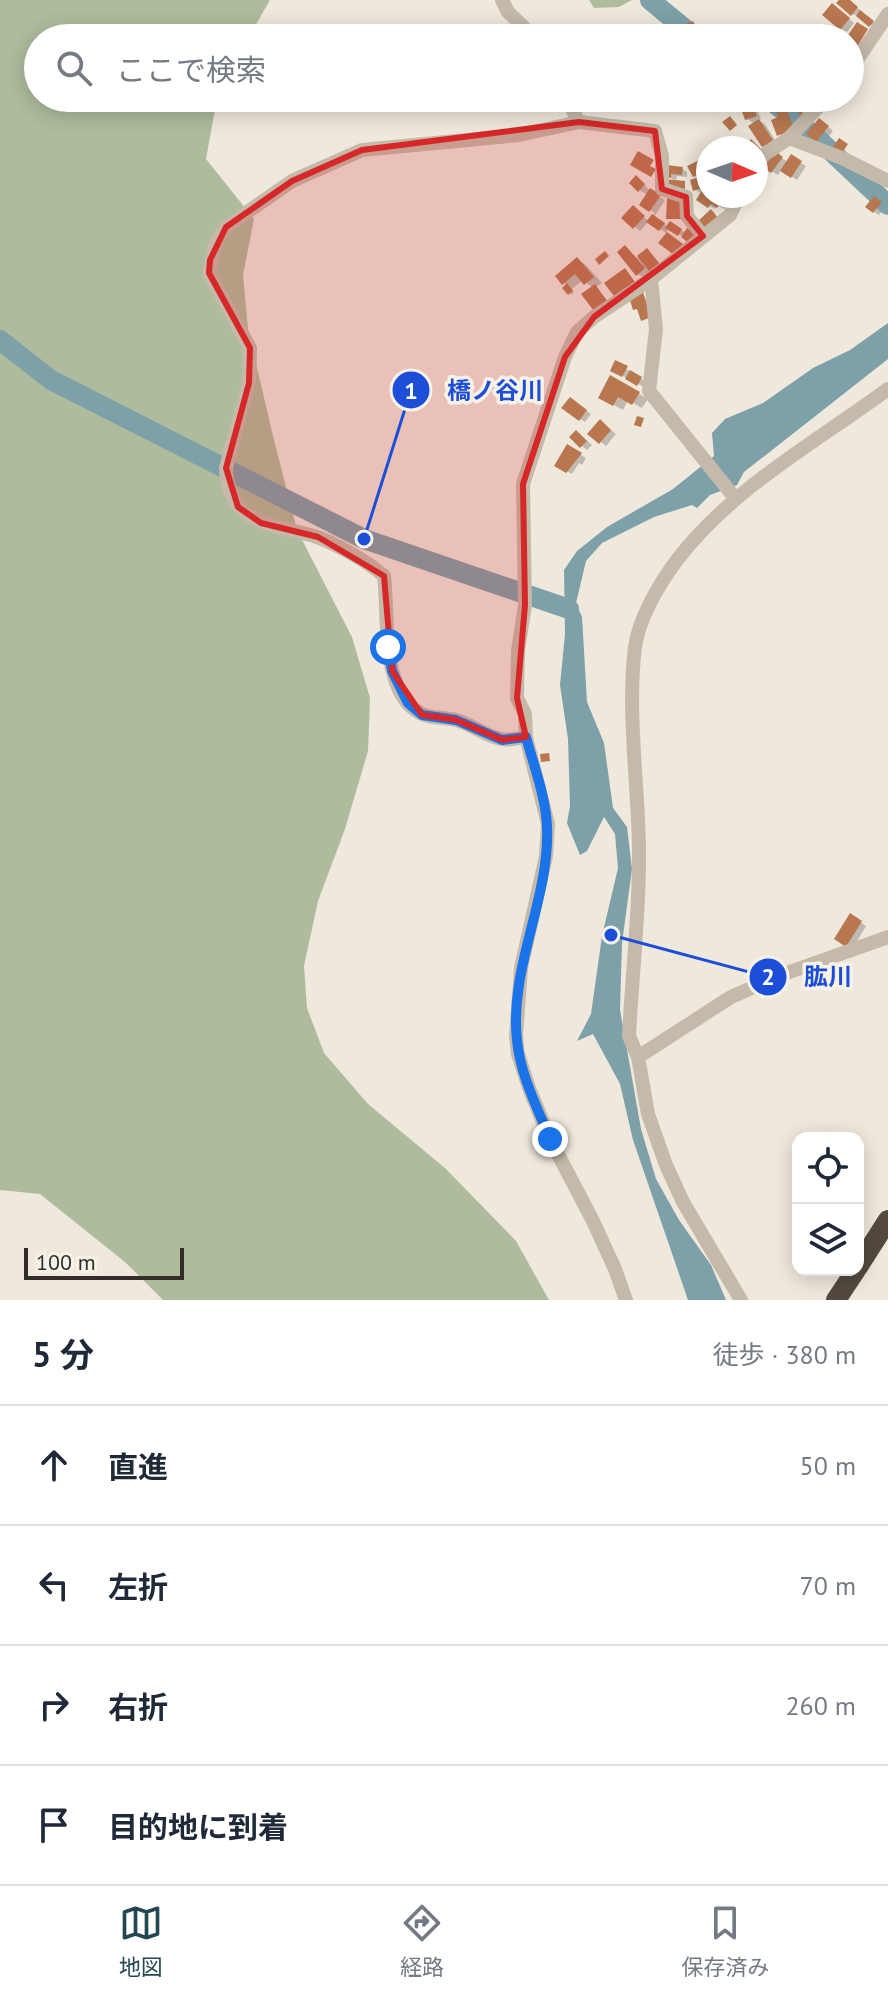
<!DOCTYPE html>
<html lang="ja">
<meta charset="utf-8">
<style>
body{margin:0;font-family:"PT Sans","Noto Sans JP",sans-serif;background:#f6f6f7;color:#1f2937}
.controls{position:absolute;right:24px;bottom:24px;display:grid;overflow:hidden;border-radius:16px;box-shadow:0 4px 20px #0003}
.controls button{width:72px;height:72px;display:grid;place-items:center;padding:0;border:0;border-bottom:2px solid #e0e1e3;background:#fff;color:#1f2937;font:40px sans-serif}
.compass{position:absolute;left:696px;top:136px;width:72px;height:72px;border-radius:50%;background:#fff;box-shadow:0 4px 20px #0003;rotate:92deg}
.scale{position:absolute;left:24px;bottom:20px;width:160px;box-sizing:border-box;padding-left:8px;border:4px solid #332d28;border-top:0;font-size:22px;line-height:28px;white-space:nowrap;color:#332d28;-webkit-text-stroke:6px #f7f2e7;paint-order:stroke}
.stop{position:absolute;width:24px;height:24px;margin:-18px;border:6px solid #1a73e8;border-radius:50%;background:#fff}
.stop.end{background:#1a73e8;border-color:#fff;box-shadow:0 2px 8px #0008}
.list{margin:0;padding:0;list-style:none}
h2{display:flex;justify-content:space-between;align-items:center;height:104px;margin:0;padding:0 32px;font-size:34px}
h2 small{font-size:26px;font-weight:400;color:#747a83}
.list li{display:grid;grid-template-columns:52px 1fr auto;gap:24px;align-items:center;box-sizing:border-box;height:120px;padding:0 32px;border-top:2px solid #e0e1e3}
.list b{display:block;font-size:30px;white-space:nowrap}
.list em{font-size:26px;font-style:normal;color:#747a83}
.icon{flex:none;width:44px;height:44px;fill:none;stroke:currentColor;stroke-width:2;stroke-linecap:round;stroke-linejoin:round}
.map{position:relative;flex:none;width:888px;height:1300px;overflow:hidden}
.search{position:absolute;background:#fff;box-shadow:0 4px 20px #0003;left:24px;right:24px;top:24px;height:88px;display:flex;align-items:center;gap:20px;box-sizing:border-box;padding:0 28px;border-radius:44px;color:#747a83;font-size:30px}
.sheet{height:584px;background:#fff}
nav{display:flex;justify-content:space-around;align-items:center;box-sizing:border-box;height:112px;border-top:2px solid #e0e1e3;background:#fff;font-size:22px;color:#747a83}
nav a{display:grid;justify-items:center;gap:4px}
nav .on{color:#224750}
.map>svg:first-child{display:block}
.green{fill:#aebc9d}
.water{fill:#7ea1a9}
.shadow{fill:#0003}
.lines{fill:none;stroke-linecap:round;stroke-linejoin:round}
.river{stroke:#7ea1a9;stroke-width:20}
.building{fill:#b97750}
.minor{stroke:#c5baa9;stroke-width:14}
.highway{stroke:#534940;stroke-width:20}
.route{stroke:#1a73e8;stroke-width:10}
.marked{fill:#d62828;fill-opacity:0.2;stroke:#d62828;stroke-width:6;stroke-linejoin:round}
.leader{fill:none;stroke:#1d4ed8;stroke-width:3}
.callout-dot{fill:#1d4ed8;stroke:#f7f2e7;stroke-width:3}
.mark-label{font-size:24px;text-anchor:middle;font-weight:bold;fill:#fff}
.callout-label{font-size:24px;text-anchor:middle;font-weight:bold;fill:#1d4ed8;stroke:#f7f2e7;stroke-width:7;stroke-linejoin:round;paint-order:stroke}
</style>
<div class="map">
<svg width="888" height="1300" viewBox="0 0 888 1300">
<rect width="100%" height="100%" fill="#efe8dc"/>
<path class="green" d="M0,0H270L248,38H38V98H217L206,159L254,219L243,275L248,329L273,436L297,530L352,637L370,698L368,751L345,829L318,901L304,966L307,1008L324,1053L368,1104L445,1168L516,1241L549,1300H163L125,1262L40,1194L0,1190Z
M589,0H632L619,7L594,8Z"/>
<path class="water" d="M888,323V359L744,472L737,485L710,495L697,508L692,505L654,517L602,543L586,561L576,603L582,617L587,702L604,743L613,808L627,827L632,869L622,943L620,1010L641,1129L656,1179L679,1220L711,1265L726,1300H688L633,1140L620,1084L593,1034L577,1041L591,1014L602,936L618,868L615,834L604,817L587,851L580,855L567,823L570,806L568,739L560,685L565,634L564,570L577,551L607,527L673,489L714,456L712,433L725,419L763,403L813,368L850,350Z"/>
<path class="shadow" d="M842,0H849L874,23L872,26L858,16L852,14Z
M838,9L854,23L847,32L841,29Z
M693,24L699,27L704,38H684L680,30Z
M775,98L785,103L792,110L802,134L788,140L779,134L782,118L772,112Z
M751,104L756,107L761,119L757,120L765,124L777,143L769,149L763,146L755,124L747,119Z
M825,124L833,131L823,144L809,134Z
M774,153L788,162L791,157L806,166L797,180L781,170L778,175L765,167Z
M708,158V175L706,176L708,177V190L702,192L726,207L724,209L717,205L715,209L699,200L702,194L695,189L700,179L694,176Z
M668,168L682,169L687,172V177L677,176L676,181L667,176Z
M642,181L648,189L665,200L654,217L669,227L670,224L686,233L693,243L669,228L666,233L649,221L640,231L624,218L636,213L648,220L655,213L642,205L648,195L639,190Z
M880,202L886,207L879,215L874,212Z
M625,248L637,258L647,250L663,267L643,277L637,274Z
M577,259L586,265L602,283L596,287L611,305L601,312L593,288L583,280L572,289L574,292L571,295L568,286L564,284Z
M616,362L646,382L644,387L612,370Z
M611,378L648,399L642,408L628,400L623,410L600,397Z
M576,402L591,414L585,422L580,419Z
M605,425L616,434L606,446L590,433Z
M577,432L592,445L587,450L582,446Z
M568,447L586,458L582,465L579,463L572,474L557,466Z
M851,916L866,926L853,948L837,939Z"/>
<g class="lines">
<path class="river" d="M650,0L696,38
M768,98L819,140L888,205
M0,340L51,380L364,539L569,609"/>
</g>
<path class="building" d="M839,0H850L858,7L851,16L836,3Z
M832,3L850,18L840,30L822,15Z
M860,10L874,21L869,27L856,16Z
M693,21L700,36L682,38L677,29Z
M857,22L868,29L857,47L850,43V38H846Z
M740,24L751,38H722Z
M771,27L777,38H761L759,34Z
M770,98H778L780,104L784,103L794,129L777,136L771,120L778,117L776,111L771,113L765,100Z
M798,98H804L810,104L801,115L791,106Z
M751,101L757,116L745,120L740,106Z
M730,116L737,125L730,131L722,122Z
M819,118L829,126L816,142L806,134Z
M759,119L773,140L762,147L748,126Z
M839,138L848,144L842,153L833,147Z
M751,139L762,150L756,156V148H743Z
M774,150L783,157L771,173L762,167Z
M638,151L654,160L650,166L656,169L651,177L630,165Z
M791,154L802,161L791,178L780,171Z
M708,156V170L693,177L687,166Z
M667,165L683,167L682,175L671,174V178L665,177Z
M707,174L708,186L693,191L690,180Z
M636,175L645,184L638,192L629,183Z
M665,179L685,181V189L668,188Z
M650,188L661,195L649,212L639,205Z
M702,190L708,196L721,202L717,208L711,204L708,208L696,200Z
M874,196L882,202L873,213L865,207Z
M667,198H682V219H666Z
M633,205L645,216L633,229L621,218Z
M711,209L718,218L706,230L698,221Z
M652,214L665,223L659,231L646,222Z
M670,221L682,229L678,236L665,228Z
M687,228L696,235L690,244L681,237Z
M667,232L683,244L674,255L658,243Z
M625,245L645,268L636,276L617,252Z
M647,248L659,263L649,271L637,256Z
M605,251L609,256L599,265L595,259Z
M577,257L594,277L584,285L575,274L562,285L555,276Z
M625,268L635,282L614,296L604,283Z
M567,283L573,291L568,295L562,288Z
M595,284L607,301L594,311L581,294Z
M643,292L651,317L641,321L637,309L633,310L629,297Z
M615,360L628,366L622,377L610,371Z
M630,370L642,377L637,386L625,379Z
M610,375L640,392L632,405L618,397L613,406L598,398Z
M570,397L587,410L579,421L561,408Z
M637,416L644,418L641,427L634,425Z
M600,419L611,430L599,444L587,434Z
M576,430L587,441L580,448L569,437Z
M567,444L582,453L566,473L554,466Z
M549,753L550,761L541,762L540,754Z
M850,913L862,921L846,947L834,939Z"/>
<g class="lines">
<path class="minor" d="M502,0L508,12L535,38
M850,70L888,14
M566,98L579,122
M789,138L842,158L888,181
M756,166L764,155L789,138L827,98
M651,279L656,329L649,391L735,498
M526,737C519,738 509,741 502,739C486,737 472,724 456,720C445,717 430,719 420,713C380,692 389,614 384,576C369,562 333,542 314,536C272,524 228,525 226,468L249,383L250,348L209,273L216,242L226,227L292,181L362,150L519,135L579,122L655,131L662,156V189L686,197L687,216L703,236
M638,1057L731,997L784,974L888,937
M626,1300L615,1269L593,1221L550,1139L529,1088L518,1054L516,1036L521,968L546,856L548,824L526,737L525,714L517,698L518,651L525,605L523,484L565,357L577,332L594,317L651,279L730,215L739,196
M741,1300L683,1202L666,1165L648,1114L638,1057L629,1036C632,973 640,910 639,848C638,781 627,713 635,647C639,618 659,584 677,560C733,487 815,443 888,389"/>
<path class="highway" d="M858,1267L888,1220
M836,1300L856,1270"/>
</g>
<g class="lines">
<path class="route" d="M388,647L392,671L408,703L422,715L456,720L502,740L526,737C534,766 546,798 547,827C550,899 509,967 517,1040C520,1074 537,1107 550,1139"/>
</g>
<path class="marked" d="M579,122L655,131L662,189L686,197L687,216L703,236L594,317L565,357L523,484L525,605L517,698L526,737L502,740L456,720L422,715L392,671L384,576L318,537L261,523L238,507L226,468L249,383L250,348L209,273L210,260L226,227L292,181L362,150Z"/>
<path class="leader" d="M364 539L411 390M611 935L768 977"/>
<g class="callout-dot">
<circle cx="364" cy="539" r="8"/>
<circle cx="611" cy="935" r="8"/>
<circle cx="411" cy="390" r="20"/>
<circle cx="768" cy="977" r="20"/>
</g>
<g class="mark-label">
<text x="411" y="399">1</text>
<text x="768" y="985">2</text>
</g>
<g class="callout-label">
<text x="495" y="399">橋ノ谷川</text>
<text x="828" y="985">肱川</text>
</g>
</svg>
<div class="controls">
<button><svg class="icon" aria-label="locate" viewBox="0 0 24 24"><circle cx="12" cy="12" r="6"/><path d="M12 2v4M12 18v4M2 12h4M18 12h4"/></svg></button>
<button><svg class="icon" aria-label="layers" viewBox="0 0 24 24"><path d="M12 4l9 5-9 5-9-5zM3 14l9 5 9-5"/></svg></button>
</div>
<svg class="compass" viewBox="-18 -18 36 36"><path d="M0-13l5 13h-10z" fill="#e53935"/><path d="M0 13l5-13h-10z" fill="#747a83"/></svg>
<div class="scale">100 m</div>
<div class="stop" style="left:388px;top:647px"></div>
<div class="stop end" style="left:550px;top:1139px"></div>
<div class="search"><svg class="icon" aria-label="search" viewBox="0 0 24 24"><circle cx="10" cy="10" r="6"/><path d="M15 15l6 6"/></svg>ここで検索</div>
</div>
<section class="sheet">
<h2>5 分<small>徒歩 · 380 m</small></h2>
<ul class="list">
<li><svg class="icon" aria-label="ahead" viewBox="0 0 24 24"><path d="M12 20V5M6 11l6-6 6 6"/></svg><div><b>直進</b></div><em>50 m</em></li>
<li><svg class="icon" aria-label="left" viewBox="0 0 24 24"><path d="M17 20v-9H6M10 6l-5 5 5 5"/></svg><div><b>左折</b></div><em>70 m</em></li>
<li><svg class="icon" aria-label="right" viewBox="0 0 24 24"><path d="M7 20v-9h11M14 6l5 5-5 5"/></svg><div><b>右折</b></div><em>260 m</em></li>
<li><svg class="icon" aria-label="arrive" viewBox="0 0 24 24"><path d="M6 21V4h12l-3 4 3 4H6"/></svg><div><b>目的地に到着</b></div></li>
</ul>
</section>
<nav>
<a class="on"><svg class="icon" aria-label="map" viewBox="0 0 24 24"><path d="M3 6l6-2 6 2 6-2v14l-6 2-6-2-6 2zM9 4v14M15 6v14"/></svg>地図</a>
<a><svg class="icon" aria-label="directions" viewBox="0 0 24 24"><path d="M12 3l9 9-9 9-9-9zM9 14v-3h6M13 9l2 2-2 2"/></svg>経路</a>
<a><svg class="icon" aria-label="saved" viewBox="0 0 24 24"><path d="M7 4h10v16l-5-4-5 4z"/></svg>保存済み</a>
</nav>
